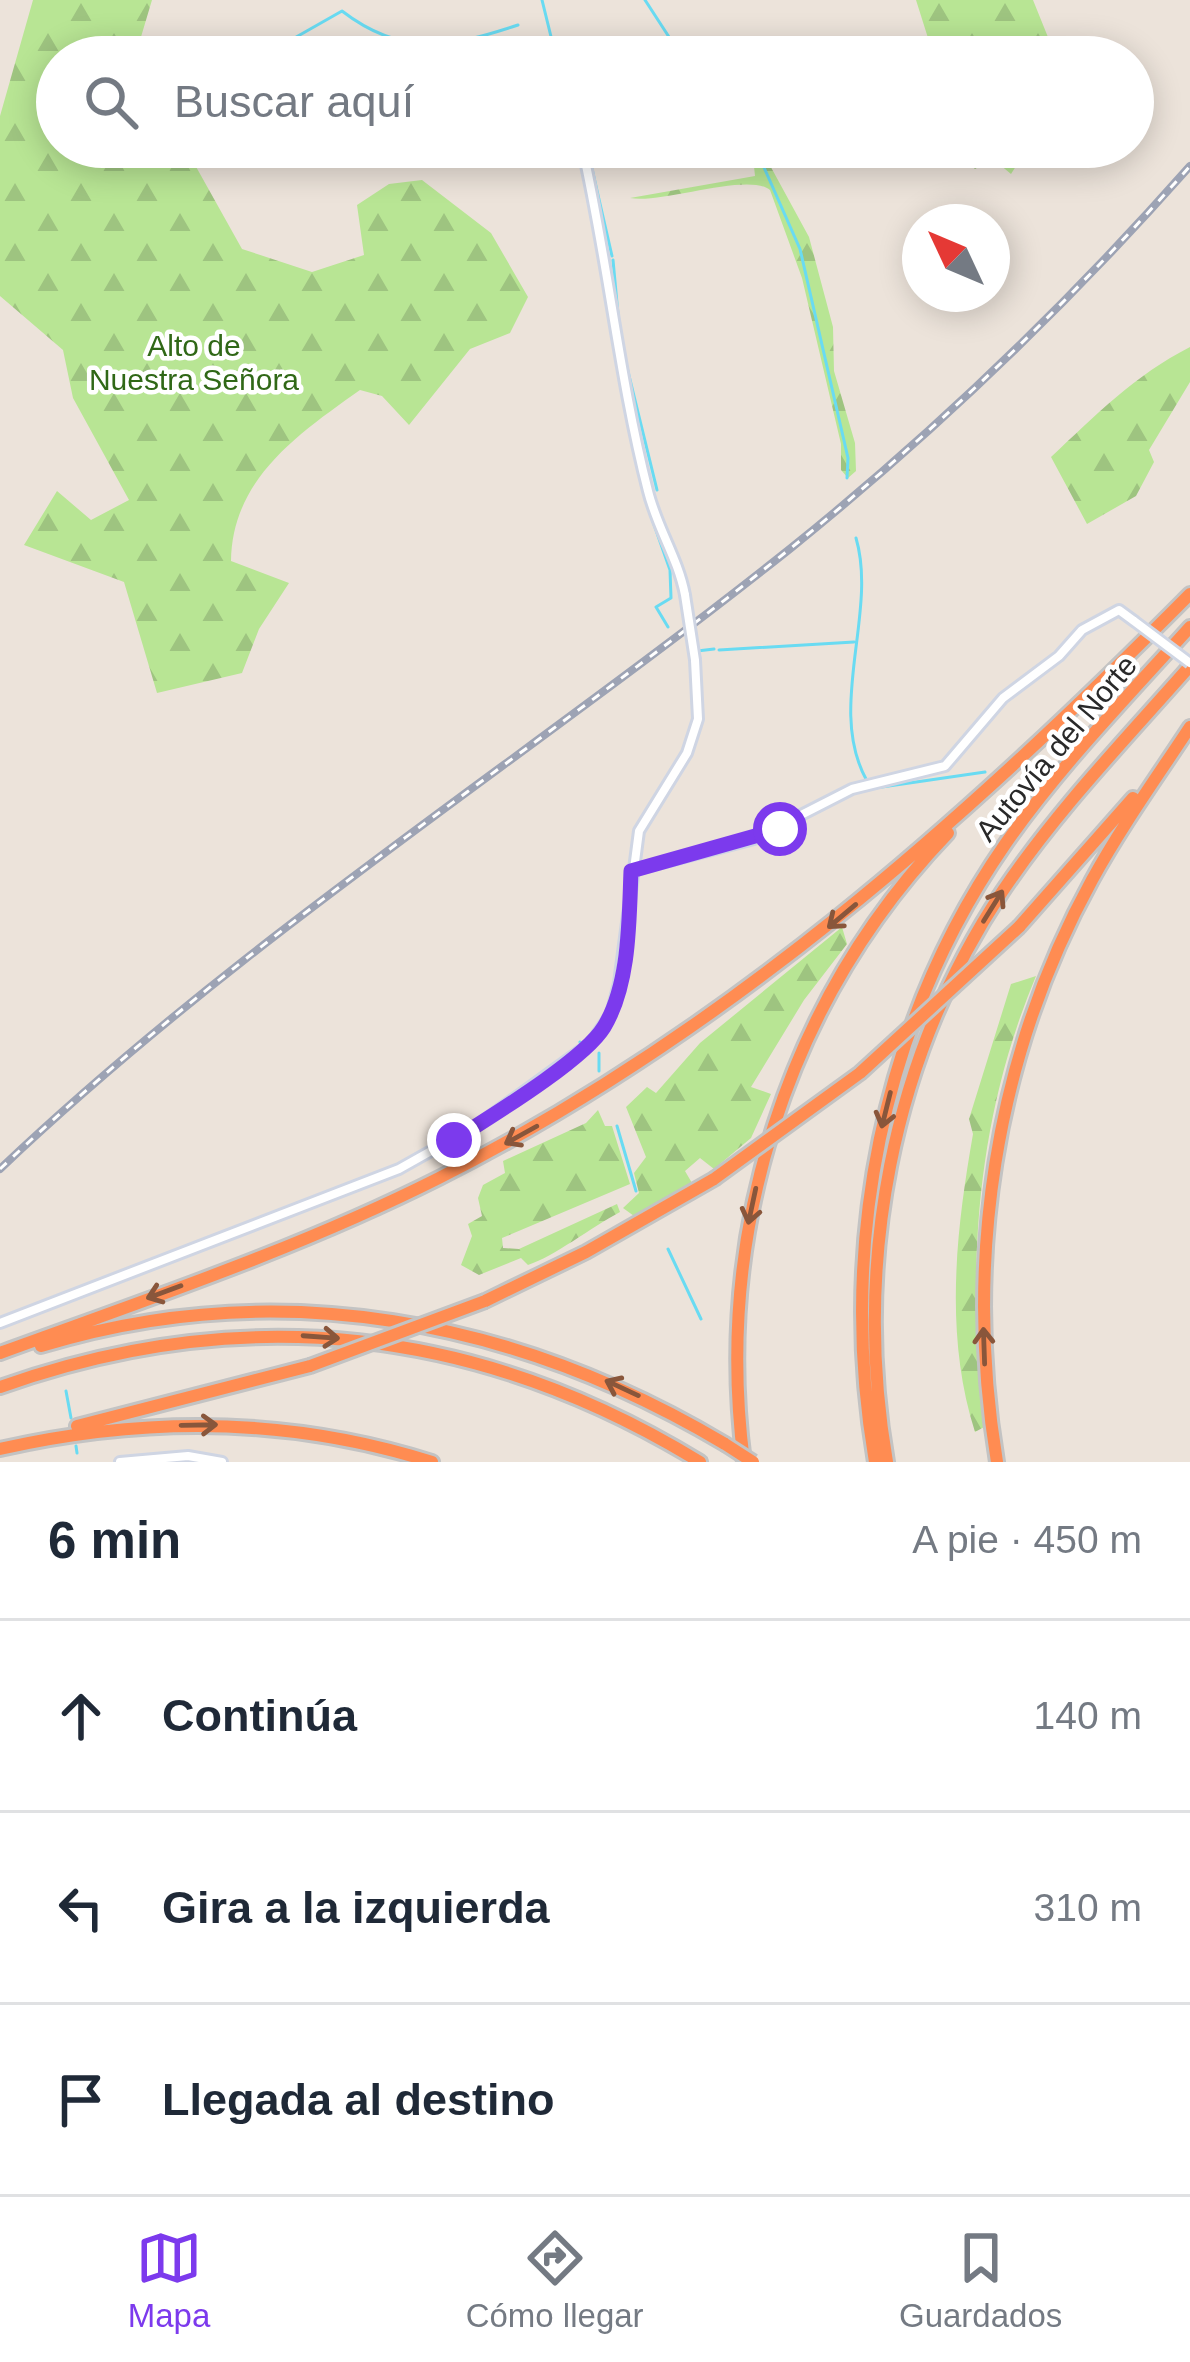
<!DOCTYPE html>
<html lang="es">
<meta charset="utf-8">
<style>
body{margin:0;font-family:Arial,sans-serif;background:#f6f6f7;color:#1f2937}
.compass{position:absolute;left:902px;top:204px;width:108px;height:108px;border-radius:50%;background:#fff;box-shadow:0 6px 30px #0003;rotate:314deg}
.stop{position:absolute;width:36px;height:36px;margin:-27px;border:9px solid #7c3aed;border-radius:50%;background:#fff}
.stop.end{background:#7c3aed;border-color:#fff;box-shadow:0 3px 12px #0008}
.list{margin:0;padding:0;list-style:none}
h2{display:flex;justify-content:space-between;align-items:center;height:156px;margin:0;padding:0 48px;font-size:51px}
h2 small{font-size:39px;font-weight:400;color:#747a83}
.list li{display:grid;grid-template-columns:78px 1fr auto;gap:36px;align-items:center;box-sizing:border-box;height:192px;padding:0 48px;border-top:3px solid #e0e1e3}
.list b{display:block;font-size:45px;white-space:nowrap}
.list em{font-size:39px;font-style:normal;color:#747a83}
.icon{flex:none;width:66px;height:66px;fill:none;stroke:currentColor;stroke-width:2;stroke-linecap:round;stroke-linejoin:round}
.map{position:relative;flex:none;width:1190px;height:1462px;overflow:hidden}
.search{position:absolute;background:#fff;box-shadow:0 6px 30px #0003;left:36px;right:36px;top:36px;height:132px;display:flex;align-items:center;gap:30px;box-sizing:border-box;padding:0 42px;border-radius:66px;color:#747a83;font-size:45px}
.sheet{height:732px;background:#fff}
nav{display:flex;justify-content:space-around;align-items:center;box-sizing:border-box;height:168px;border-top:3px solid #e0e1e3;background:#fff;font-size:33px;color:#747a83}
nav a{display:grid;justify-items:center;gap:6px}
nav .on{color:#7c3aed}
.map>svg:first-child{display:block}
.forest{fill:url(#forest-firs)}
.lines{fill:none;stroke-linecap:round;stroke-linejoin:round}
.stream{stroke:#69dbf2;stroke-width:3}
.street-casing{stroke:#cfd5e3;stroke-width:14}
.highway-casing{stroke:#c3c3c3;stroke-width:18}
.street{stroke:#fff;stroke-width:8}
.highway{stroke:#ff8c52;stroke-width:12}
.rail-casing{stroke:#9da3b4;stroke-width:8}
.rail{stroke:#fff;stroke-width:3;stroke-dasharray:9;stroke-linecap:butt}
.street-bridge-casing{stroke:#cfd5e3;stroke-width:14;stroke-linecap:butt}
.highway-bridge-casing{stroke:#c3c3c3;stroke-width:18;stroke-linecap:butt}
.street-bridge{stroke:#fff;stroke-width:8}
.highway-bridge{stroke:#ff8c52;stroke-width:12}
.oneway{stroke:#89563b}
.route{stroke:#7c3aed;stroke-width:15}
.labels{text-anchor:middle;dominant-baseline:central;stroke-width:9;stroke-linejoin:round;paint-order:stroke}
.park-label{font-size:30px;fill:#306817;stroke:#fff}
.street-label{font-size:30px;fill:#292929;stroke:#fff}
</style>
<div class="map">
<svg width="1190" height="1462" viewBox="0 0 1190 1462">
<defs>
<pattern id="forest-firs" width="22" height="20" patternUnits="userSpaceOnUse" patternTransform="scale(3)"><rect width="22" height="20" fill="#b8e594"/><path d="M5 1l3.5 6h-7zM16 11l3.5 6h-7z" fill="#9ec480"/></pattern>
</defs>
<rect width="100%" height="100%" fill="#ece3da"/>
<path class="forest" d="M33,0H152L135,57H57V147H185L242,249L312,272L364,255L357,205L389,184L422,180L491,233L528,297L510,333L470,349L409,425L382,396L360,390C298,434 232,479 231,561L289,583L259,629L242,673L157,693L124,582L24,545L57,491L91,520L129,500L73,398L63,350L0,296V116Z
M916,0H1033L1056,57H944L934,38H928Z
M752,147H760L809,237L833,327L834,371L855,443L856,471L848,478L841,470V444L802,278L770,190C748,172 662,204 630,198L755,176Z
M952,147H1028L1011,174L993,159L975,169Z
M1190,347V382L1149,450L1154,462L1136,496L1087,524L1051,457C1096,415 1135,375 1190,347Z
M842,927L847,944L804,1000L751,1087L771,1094L751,1138L714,1169L700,1158L685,1171L692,1183L634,1216L623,1208L639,1193L634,1173L646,1157L626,1107L647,1087L656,1093L700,1043Z
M1036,976C976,1119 965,1273 986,1426L975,1432C944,1335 956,1231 973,1134L969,1119L1011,984Z
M598,1110L605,1126H612L630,1184L502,1238L503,1248L519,1249L617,1204L620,1212C590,1228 555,1256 528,1265L521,1258L479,1275L461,1265L472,1236L468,1224L482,1216L478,1198L483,1185L505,1173L503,1161L586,1123Z"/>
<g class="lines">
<path class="stream" d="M542,0L556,57
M645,0L682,57
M261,57L342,11C403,58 451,47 518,25
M587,147L612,256
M755,147L800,249L848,458L847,478
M613,260L620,336
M623,351L657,490
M650,513L670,570L671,598L656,607L668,627
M856,538C878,613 826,708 867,781
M719,650L854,642
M689,652L714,649
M875,788L985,772
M580,1042L582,1043
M599,1071V1053
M617,1126L636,1191
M668,1249L701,1319
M66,1391L71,1418
M76,1446L77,1453"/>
<defs>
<path id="street" d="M582,147C608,261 619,378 648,491C657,528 678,558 685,595
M631,871L754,839L852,789L945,766L1003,698L1059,656L1082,630L1119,610L1134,621
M0,1323L399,1169L479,1124L591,1043L611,1014L619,983L639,831L687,753L698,719L695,660
M120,1462L188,1456L222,1462"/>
<path id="highway" d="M1019,927L1133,798
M485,1301L586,1252L714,1179
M41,1346C278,1274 515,1319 725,1444
M0,1353C148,1299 298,1249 439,1178C726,1033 965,821 1190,594
M0,1387C244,1300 480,1327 700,1462
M77,1426L310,1366
M0,1449C145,1416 290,1417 432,1462
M744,1462C714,1232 787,1001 948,833
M875,1462C838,1247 881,1023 1006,843C1060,766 1127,697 1190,627
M887,1462C853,1265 891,1059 1002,892C1057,810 1125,740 1190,666
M997,1462C964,1263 994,1058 1092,880C1121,827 1157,777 1190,727"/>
</defs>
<use href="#street" class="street-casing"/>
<use href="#highway" class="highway-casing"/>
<use href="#street" class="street"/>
<use href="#highway" class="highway"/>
<defs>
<path id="rail" d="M0,1169C244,937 529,757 791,548C935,432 1068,304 1190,166"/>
</defs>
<use href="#rail" class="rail-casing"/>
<use href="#rail" class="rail"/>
<defs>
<path id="street-bridge" d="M685,595L695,660
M1134,621L1190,663"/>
<path id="highway-bridge" d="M714,1179L860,1073L1019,927
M310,1366L485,1301
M725,1444L753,1462"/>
</defs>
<use href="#street-bridge" class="street-bridge-casing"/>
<use href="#highway-bridge" class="highway-bridge-casing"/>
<use href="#street-bridge" class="street-bridge"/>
<use href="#highway-bridge" class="highway-bridge"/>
</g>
<defs><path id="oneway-shaft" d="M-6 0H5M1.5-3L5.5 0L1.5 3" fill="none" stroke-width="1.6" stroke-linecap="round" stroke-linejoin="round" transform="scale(3)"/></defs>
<g class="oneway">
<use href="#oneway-shaft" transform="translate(993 906) rotate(-58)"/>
<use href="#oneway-shaft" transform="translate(842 916) rotate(140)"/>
<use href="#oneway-shaft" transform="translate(886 1110) rotate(104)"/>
<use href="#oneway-shaft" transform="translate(521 1135) rotate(151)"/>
<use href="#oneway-shaft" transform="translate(752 1206) rotate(102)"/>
<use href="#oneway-shaft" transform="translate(164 1292) rotate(160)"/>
<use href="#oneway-shaft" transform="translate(321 1337) rotate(4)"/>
<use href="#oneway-shaft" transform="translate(984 1346) rotate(-92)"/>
<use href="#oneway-shaft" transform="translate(622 1388) rotate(-155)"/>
<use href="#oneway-shaft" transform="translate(199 1425) rotate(-1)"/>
</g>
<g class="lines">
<path class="route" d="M454,1140C490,1117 584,1060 604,1027C630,984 629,920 631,871L780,829"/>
</g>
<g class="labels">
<g class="park-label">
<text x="194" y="345">Alto de<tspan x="194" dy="34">Nuestra Señora</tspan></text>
</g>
<g class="street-label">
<text transform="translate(1056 748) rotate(-50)">Autovía del Norte</text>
</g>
</g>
</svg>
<svg class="compass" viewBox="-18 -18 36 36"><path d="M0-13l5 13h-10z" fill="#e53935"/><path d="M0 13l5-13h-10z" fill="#747a83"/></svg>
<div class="stop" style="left:780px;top:829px"></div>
<div class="stop end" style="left:454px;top:1140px"></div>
<div class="search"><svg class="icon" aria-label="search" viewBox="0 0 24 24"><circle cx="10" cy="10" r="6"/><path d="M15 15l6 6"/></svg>Buscar aquí</div>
</div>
<section class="sheet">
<h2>6 min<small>A pie · 450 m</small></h2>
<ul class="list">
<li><svg class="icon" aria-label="ahead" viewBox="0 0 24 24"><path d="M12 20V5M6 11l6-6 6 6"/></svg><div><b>Continúa</b></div><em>140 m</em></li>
<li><svg class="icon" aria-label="left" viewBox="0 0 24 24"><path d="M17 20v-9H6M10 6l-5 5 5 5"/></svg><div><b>Gira a la izquierda</b></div><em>310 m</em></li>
<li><svg class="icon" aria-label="arrive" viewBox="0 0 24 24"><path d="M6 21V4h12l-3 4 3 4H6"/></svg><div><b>Llegada al destino</b></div></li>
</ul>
</section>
<nav>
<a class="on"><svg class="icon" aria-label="map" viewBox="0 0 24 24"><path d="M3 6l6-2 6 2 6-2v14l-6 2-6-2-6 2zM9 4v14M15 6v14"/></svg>Mapa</a>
<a><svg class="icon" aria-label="directions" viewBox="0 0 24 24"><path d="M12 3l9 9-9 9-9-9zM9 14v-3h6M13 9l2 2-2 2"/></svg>Cómo llegar</a>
<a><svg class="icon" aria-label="saved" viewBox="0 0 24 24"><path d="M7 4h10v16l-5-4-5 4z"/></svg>Guardados</a>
</nav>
